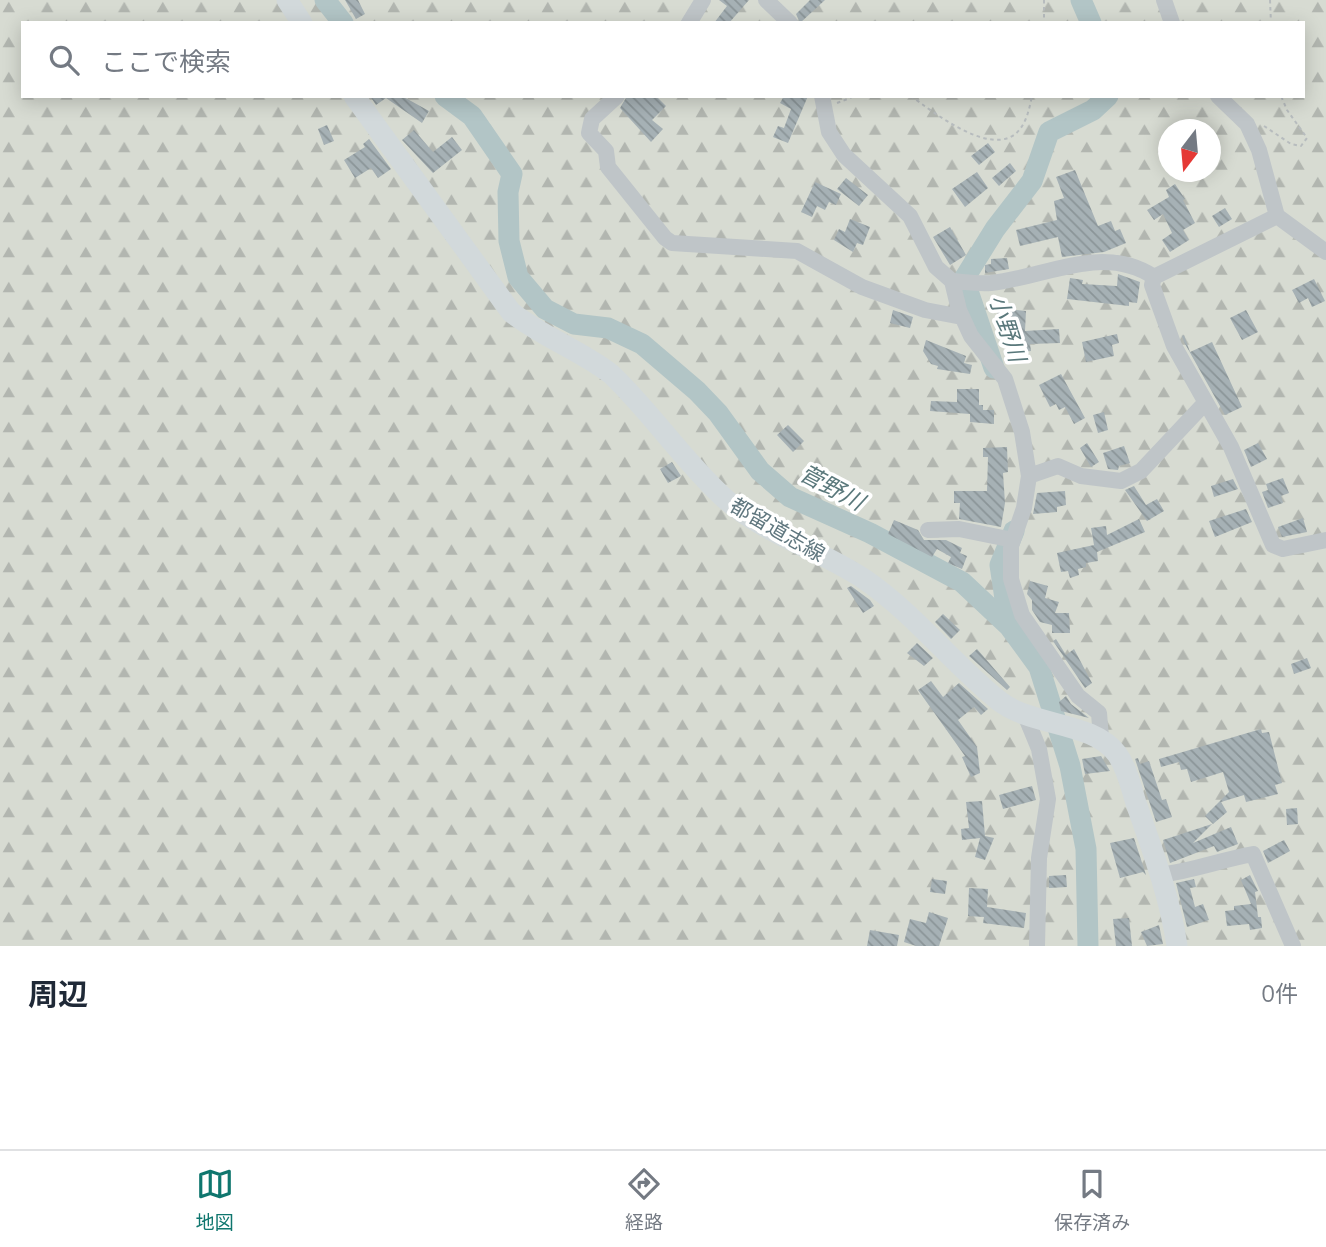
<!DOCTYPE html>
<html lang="ja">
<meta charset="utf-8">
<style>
body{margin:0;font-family:Mulish,"Noto Sans JP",sans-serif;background:#f2f2f3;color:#1f2937}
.compass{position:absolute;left:1158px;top:119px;width:63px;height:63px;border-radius:50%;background:#fff;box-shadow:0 4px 18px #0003;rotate:196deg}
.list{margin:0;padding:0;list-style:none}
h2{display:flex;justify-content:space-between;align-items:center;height:91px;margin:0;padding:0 28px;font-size:30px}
h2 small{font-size:23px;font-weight:400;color:#747a83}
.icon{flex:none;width:38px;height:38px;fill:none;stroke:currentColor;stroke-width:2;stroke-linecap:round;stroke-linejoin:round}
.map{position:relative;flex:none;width:1326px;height:946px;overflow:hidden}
.search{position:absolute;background:#fff;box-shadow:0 4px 18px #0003;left:21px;right:21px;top:21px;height:77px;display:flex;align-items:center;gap:18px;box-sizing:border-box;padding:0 24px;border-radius:0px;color:#747a83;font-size:26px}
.sheet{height:203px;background:#fff}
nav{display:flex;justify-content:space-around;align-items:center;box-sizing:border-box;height:98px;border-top:2px solid #e0e1e3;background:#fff;font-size:19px;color:#747a83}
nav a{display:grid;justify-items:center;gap:4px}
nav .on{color:#0f766e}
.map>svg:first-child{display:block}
.forest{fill:url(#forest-firs);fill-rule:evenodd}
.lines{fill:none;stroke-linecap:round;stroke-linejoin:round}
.river{stroke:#b2c5c6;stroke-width:21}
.building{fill:url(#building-back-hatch)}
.path{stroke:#b7bcbe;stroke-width:2;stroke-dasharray:3.5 3.5;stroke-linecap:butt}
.minor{stroke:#bfc5c8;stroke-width:16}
.major{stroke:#d2d9db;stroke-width:21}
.labels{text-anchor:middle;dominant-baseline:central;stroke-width:7;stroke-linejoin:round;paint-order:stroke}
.street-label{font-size:21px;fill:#60777f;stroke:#fff}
.water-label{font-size:23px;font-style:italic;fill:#5a787b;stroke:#fff}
</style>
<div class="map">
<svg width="1326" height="946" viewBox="0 0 1326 946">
<defs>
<pattern id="forest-firs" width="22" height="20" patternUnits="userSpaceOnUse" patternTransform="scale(1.75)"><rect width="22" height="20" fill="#d7dbd2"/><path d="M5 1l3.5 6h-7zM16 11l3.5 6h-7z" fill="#b2b6b0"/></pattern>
<pattern id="building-back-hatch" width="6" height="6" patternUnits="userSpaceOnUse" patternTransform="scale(1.75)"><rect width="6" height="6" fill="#a6b1b5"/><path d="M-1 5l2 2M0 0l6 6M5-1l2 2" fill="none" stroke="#8b9598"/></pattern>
</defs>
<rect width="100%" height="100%" fill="#f6f6f3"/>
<path class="forest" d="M0,0H1326V946H0ZM23,23H1303V96H23ZM1168,130H1210V172H1168Z"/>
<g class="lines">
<path class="river" d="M325,0L343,23
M1081,0L1091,23
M445,96L472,116L512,174L508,192L509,241L518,277L545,309L574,324L608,328L642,344L697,391L718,413L760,471L790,497L870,533L962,582L1009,626L1039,667L1070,766L1086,849L1088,946
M994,368L964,279L995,229L1032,181L1049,132L1093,110L1108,96
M1009,626L1000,565L1014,531"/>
</g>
<path class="building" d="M345,0H358L365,14L356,19Z
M719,0H749L729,23H714L727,6Z
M810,0H825L800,23L796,14Z
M370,96H402L429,111L422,123L386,98L376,105Z
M627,96H656L666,106L652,120L663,129L651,142L620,108Z
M784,96H808L788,143L773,137L778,126L784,128L791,109L780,103Z
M327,125L334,141L324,145L318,129Z
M414,130L433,152L452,137L462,150L433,173L402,140Z
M369,139L391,169L378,178L371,168L355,178L344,160L365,147L363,144Z
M988,143L995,152L979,165L971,156Z
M1010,163L1016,171L999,186L992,178Z
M1075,170L1098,226L1111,221L1115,231L1120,229L1126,243L1104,252L1062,257L1058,237L1020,246L1016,230L1057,220L1054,201L1064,198L1056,177Z
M977,172L988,188L965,207L952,189Z
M846,178L868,195L859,206L837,189Z
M815,182L841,194L836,205L829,202L825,210L817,206L812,217L801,212Z
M1175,184L1185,199L1183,200L1195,223L1183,230L1189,240L1170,252L1162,240L1172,233L1163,214L1154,220L1147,210L1169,197L1166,190Z
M1225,208L1232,219L1219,227L1212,216Z
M850,219L870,227L863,245L857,243L853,252L834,240L839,229L845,232Z
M950,227L966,255L950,265L933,237Z
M1007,258L1009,269L985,273V265L991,264V259Z
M1118,274L1140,282L1137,303L1129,302V306L1067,299L1070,278L1083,280L1082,284L1117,286Z
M1314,279L1325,301L1312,307L1308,298L1299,303L1292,290Z
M998,308L1026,311L1025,331L1059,329L1060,343L1030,344L1031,351L1020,352L1019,346H1006L1004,320H997Z
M893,310L913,317L910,328L890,323Z
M1246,310L1258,332L1242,340L1230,318Z
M1117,334L1119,343L1112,345L1114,356L1086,362L1082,342Z
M1184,335L1190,352L1212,342L1242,407L1225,415L1184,342L1182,336Z
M926,340L966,356L964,363L972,365L970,374L937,369L938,366L931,364L923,351Z
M1061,374L1085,418L1074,424L1065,407L1059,410L1056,404L1050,407L1039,385Z
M957,389H979V405H983V410H994V424L970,422V414L930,411L931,401L957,402Z
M1104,412L1108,430L1098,433L1093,415Z
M788,425L804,441L793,452L777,435Z
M1087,443L1099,462L1091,467L1080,448Z
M1258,443L1267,459L1251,467L1244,450Z
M1124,446L1130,463L1119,466L1118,470L1108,469L1103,453Z
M1007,447L1008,472L1003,473L1005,503L1001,527L959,519L960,503H954V491H987L988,457H983V448Z
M672,462L681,476L668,483L660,469Z
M1283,478L1289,493L1281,496L1283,503L1268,508L1262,492L1268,490L1266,484Z
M1233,479L1238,489L1214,497L1211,486Z
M1134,486L1146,505L1157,499L1164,511L1147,521L1125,490Z
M1065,491L1066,505L1057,507V512L1033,514L1037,493Z
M1246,509L1252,522L1215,537L1209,521Z
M1303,518L1307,532L1282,537L1278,527Z
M1139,519L1145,532L1097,552L1098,561L1086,563V567L1078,569L1079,575L1070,578L1068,571L1061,572L1057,553L1094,545L1091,528L1106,526L1107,535Z
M894,520L918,530L924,540H946L962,548L960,553L967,556L962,569L948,563L951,557L937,549L932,557L888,534Z
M1030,581L1048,586L1045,598L1059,602L1055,613H1069L1070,633H1052V625L1040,622L1032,610V600L1027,594Z
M851,586L870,600L874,606L863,613L847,588Z
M943,614L960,630L951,639L935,622Z
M1056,639L1066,655L1074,649L1092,683L1085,688L1053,641Z
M917,643L933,658L924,666L907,653Z
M977,649L1010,687L1007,690L969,656Z
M1307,658L1311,668L1294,674L1291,664Z
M931,681L943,697L959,683L988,709L981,715L974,707L958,720L977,747L980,773L971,777L962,757L965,756L918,690Z
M1066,696L1071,704L1089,718L1061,711L1059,702Z
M1261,729L1262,733L1269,732L1282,783L1275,785L1278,794L1246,802L1244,795L1221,802L1227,812L1213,824L1205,816L1229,792L1223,772L1191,782L1187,769L1181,770L1179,762L1161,767L1159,759Z
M1101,756L1110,771L1085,774L1082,759Z
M1138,758L1140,764L1149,761L1162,800L1166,799L1172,817L1156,822L1135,759Z
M1032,786L1036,800L1003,809L999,795Z
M982,801L985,836L994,838L985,860L975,857L980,838L962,840L961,829L969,828L966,802Z
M1297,808L1298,824L1287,825L1286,809Z
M1212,824L1193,843L1231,827L1238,844L1217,852L1214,846L1170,863L1163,840Z
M1134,838L1146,875L1143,872L1120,878L1110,843Z
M1284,840L1290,851L1268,863L1263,851Z
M1066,875L1067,887L1049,888V876Z
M1250,875L1258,891L1255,892L1258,917H1261L1262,928L1250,930L1249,924L1227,926L1225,911L1234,910V906L1251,904L1241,880Z
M932,879L947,881L945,894L930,892Z
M1194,879L1196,887L1190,888L1195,907L1203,904L1209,920L1187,927L1176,883Z
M969,888L988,889L987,907L1026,913L1024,928L983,923L984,917L968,916Z
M929,912L948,918L939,946H916L904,942L910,919L926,923Z
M1129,918L1132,946H1116L1113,919Z
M1159,925L1163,944L1147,946L1141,932Z
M870,930L899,935L897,946H867Z"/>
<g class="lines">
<path class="path" d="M1044,0V23
M1270,0L1271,23
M911,96C933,112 986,154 1014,135C1026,126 1029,110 1032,96
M837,103L855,96
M1264,126L1291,144L1301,146L1307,138L1287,110L1281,96"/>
<path class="minor" d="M766,0L790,23
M1164,0L1172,23
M689,23L703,0
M617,96L592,119L589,133L606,151L608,167L665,238L672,243L797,251L862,287L925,310L962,317
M822,96L829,132L844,155L910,216L936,267L952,281L959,310L971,336L1005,379L1022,432L1029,476L1024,508L1011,546V579L1022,615L1078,696L1099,713L1101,738
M1218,96L1247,124L1259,150L1277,216L1326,252
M1154,277L1152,285L1174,346L1231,447L1273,545L1283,549L1326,540
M1154,277L1277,216
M952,281C965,282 978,284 991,283C1046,277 1103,243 1154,277
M1029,476L1058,466L1081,476L1121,481L1141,471L1205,403
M928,530L959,529L1013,540
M1025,715L1039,749L1048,799L1039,858L1037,946
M1159,875C1191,871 1221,860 1253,854L1293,946"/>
<path class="major" d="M287,0L302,23
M354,96L511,312C542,337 580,350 611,374C651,412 682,459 722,496C763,534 819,549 864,579C914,613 951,662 998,700C1031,727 1093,721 1117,754C1127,768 1131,787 1136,803C1152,849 1170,897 1177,946"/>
</g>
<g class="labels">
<g class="street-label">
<text transform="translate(778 529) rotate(30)">都留道志線</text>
</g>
<g class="water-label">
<text transform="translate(1008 328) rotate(72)">小野川</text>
<text transform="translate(832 487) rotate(28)">菅野川</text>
</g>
</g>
</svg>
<svg class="compass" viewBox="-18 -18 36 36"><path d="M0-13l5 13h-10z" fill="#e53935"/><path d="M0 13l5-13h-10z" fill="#747a83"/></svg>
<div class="search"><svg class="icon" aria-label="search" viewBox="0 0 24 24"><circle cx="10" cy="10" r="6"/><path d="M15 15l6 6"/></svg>ここで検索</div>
</div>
<section class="sheet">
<h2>周辺<small>0件</small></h2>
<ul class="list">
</ul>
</section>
<nav>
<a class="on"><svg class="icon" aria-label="map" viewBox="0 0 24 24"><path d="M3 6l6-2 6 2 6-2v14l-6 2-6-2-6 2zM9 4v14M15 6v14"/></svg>地図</a>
<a><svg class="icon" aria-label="directions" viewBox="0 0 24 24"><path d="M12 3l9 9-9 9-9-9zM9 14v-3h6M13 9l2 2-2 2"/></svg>経路</a>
<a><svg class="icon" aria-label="saved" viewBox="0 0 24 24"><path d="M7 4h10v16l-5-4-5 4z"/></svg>保存済み</a>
</nav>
